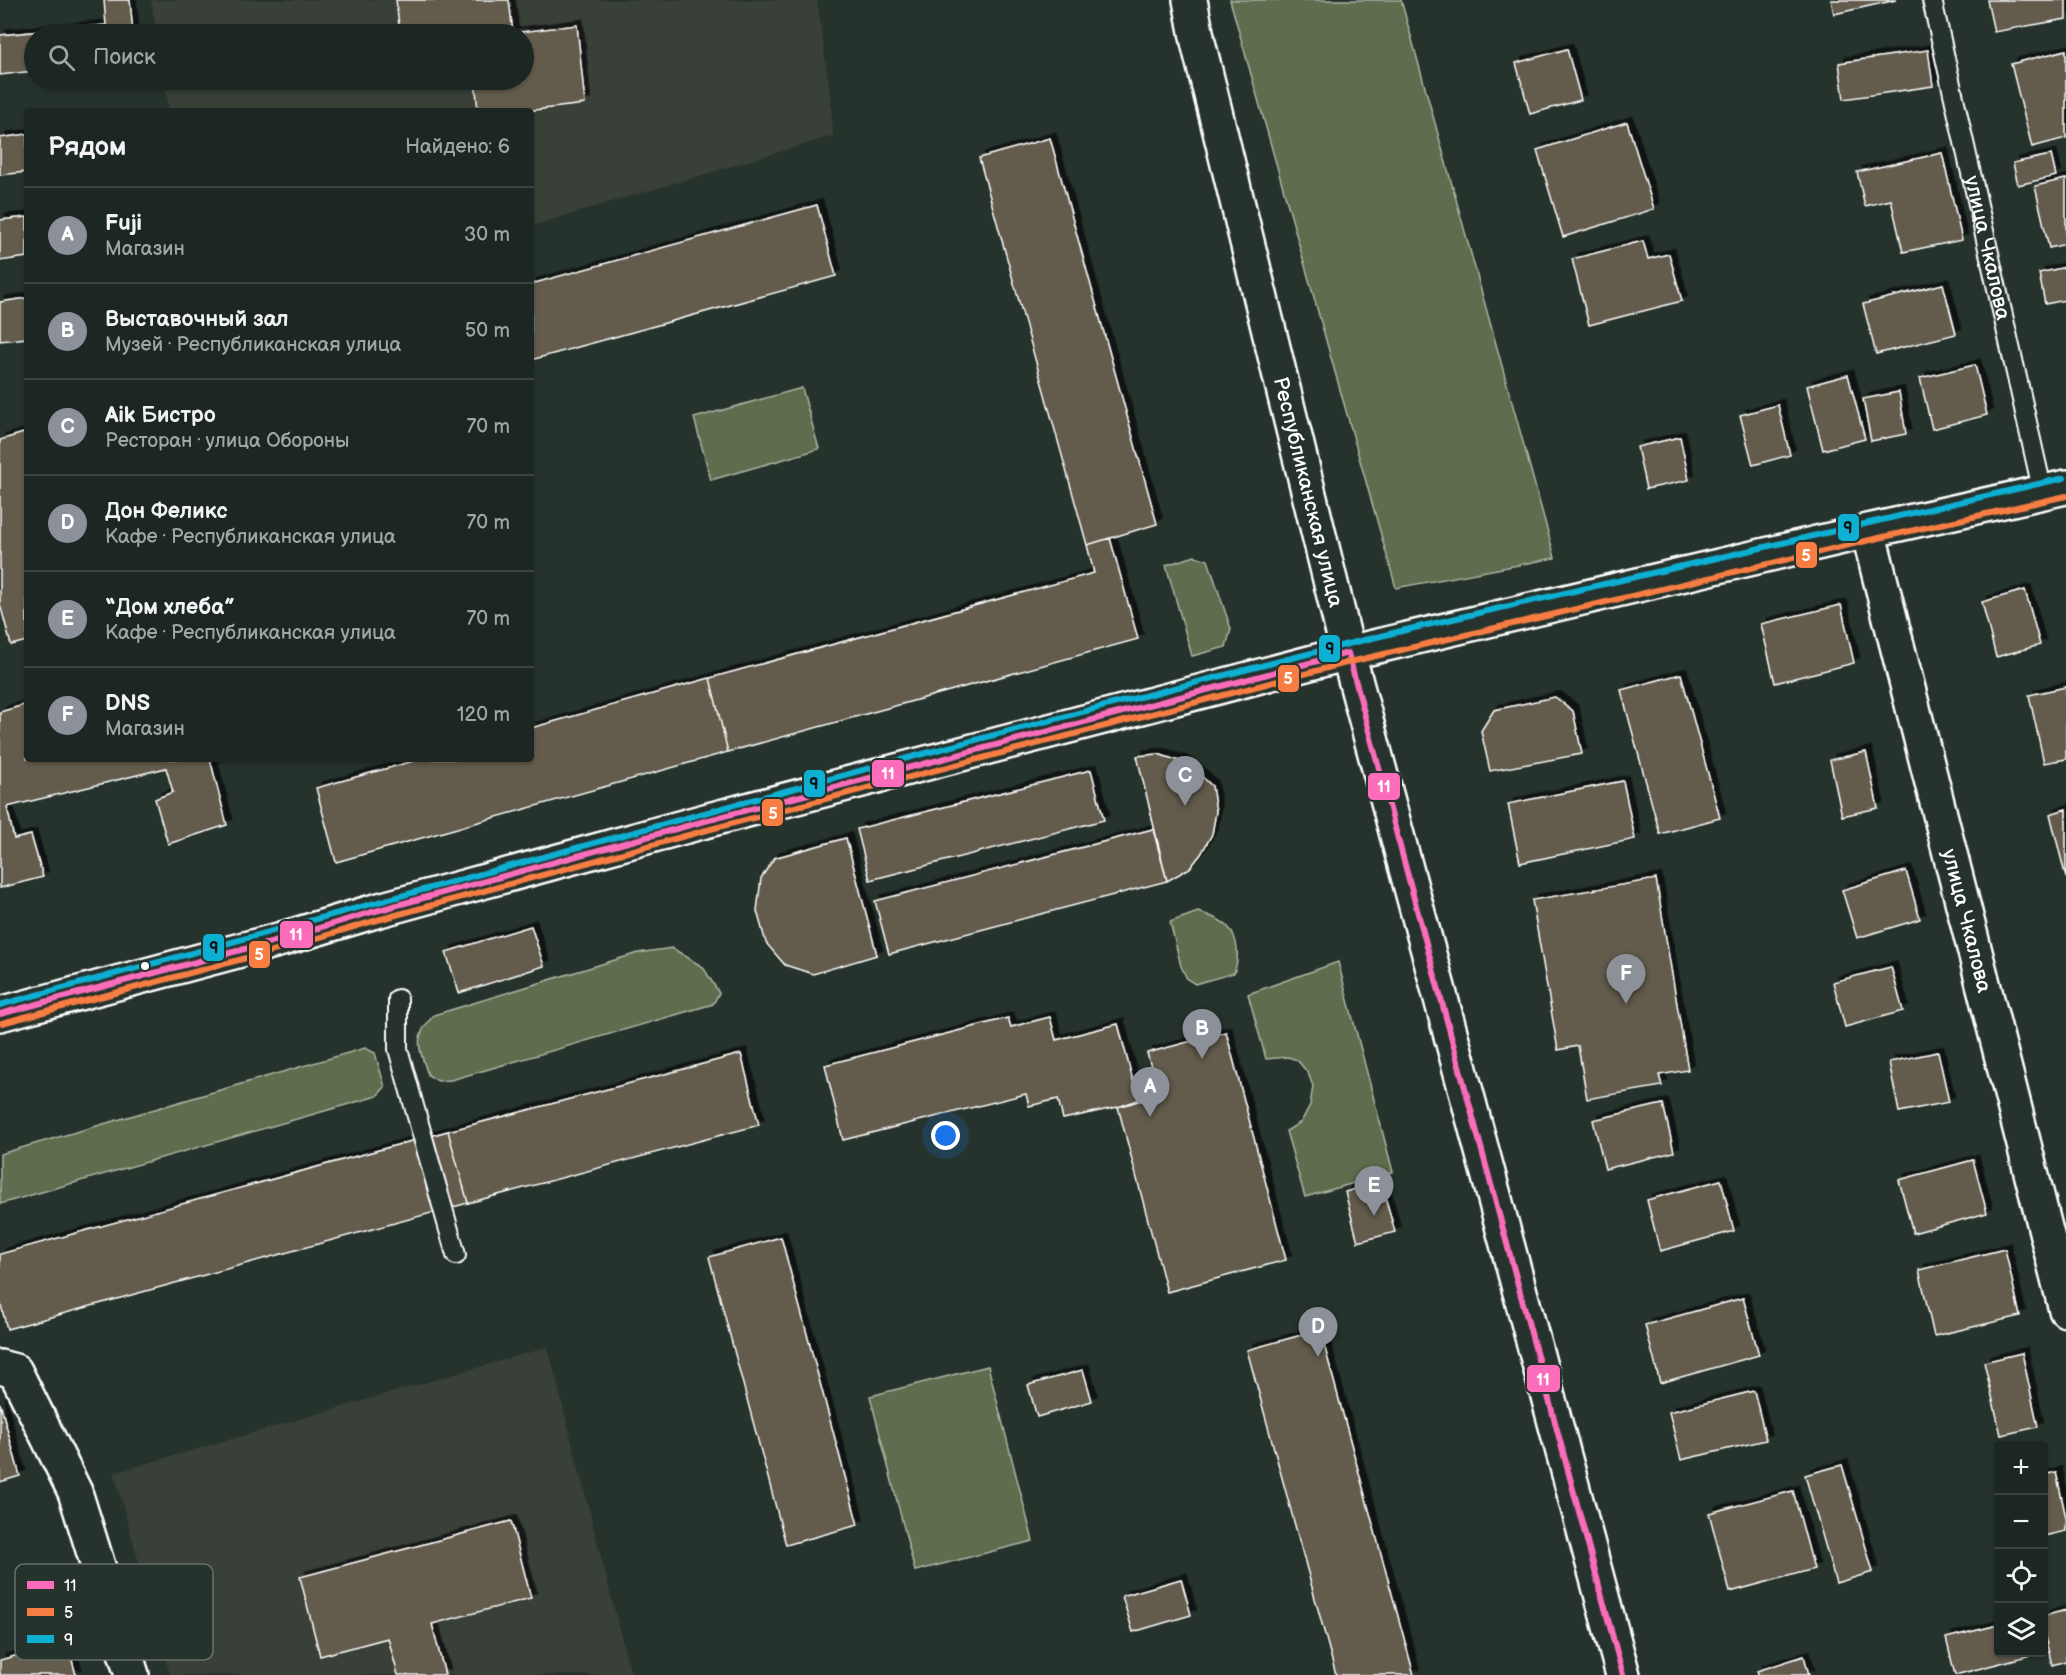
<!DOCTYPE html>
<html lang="ru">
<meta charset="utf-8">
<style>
body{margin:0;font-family:"Balsamiq Sans",sans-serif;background:#252e2a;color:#f1f3f6}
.controls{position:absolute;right:18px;bottom:18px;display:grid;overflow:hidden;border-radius:6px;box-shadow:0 2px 4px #0004}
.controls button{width:54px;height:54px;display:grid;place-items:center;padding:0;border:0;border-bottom:2px solid #3a4340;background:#1c2622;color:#f1f3f6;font:30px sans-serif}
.you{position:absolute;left:946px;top:1136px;width:21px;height:21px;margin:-15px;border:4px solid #fff;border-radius:50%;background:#1a73e8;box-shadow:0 0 0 9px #1a73e833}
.badge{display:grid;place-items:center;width:39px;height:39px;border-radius:50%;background:#8c9099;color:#fff;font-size:20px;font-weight:700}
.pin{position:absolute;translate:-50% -50px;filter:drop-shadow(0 2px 3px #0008)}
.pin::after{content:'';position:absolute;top:32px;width:21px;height:18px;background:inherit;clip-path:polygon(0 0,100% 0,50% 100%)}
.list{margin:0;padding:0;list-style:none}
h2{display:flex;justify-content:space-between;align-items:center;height:78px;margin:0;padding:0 24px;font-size:26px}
h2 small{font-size:20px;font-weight:400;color:#a0a5a5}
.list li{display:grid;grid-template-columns:39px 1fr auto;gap:18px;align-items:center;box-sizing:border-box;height:96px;padding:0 24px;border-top:2px solid #3a4340}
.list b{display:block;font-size:22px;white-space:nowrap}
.list p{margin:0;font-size:20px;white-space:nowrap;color:#a0a5a5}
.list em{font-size:20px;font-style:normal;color:#a0a5a5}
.icon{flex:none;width:33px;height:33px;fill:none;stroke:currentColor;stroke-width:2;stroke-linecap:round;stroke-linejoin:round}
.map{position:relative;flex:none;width:2066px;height:1675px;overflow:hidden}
.search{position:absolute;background:#1c2622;box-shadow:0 2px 4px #0004;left:24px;top:24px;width:510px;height:66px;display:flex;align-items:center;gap:15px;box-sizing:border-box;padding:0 21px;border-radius:33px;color:#a0a5a5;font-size:22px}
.panel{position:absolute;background:#1c2622;box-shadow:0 2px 4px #0004;left:24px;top:108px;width:510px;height:654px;border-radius:6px}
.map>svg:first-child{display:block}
.built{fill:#393f37}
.green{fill:#5f6c4d;stroke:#afb6a6;stroke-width:1.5}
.building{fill:#645c4d;stroke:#fff;stroke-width:1.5;filter:url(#shadow)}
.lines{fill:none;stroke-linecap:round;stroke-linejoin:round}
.lane-casing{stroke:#fff;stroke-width:22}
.street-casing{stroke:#fff;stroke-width:38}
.secondary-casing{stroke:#fff;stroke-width:38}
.lane{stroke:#26332d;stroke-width:18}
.street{stroke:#26332d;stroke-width:33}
.secondary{stroke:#26332d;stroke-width:33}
.bus-1-casing{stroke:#26332d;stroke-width:10}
.bus-2-casing{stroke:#26332d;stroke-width:10}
.bus-3-casing{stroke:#26332d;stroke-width:10}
.bus-1{stroke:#fb6dba;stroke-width:6}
.bus-2{stroke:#f77d43;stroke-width:6}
.bus-3{stroke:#0dafd3;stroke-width:6}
.bus-dot{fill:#fff;stroke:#26332d;stroke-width:2}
.labels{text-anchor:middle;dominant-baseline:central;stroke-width:4.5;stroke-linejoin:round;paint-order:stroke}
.street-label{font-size:21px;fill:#fff;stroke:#26332d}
.key{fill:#26332d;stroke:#67706c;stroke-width:1.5}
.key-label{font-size:16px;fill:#fff}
.line-badge{stroke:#26332d;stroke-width:2}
.badge-label{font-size:16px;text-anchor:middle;font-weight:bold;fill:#fff}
.pale-badge-label{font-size:16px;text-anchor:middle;font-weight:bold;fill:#111}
</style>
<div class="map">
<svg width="2066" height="1675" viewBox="0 0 2066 1675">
<defs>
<filter id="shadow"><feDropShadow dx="5.5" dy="-5.5" stdDeviation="0" flood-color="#0009"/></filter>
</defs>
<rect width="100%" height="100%" fill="#26332d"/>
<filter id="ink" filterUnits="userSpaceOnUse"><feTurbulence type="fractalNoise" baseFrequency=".0167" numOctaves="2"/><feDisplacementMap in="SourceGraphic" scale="12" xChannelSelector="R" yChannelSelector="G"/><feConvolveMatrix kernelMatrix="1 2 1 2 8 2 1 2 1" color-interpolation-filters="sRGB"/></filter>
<g filter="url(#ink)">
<path class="built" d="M151,0H817L830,92L833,136L531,226V111H169L164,80H524V34H157Z
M548,1347L631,1675H170L114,1473Z"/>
<path class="green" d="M1230,0H1401L1555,558L1396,588Z
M802,388L819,449L711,480L694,418Z
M1195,556L1208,560L1231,629L1226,647L1192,656L1166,565Z
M1198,912C1208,915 1221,919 1228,927C1239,938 1239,960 1234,973L1195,984L1187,979L1181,966L1170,922Z
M672,948L703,967L719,993L713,1004L451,1080L438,1081L428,1075C419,1047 412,1038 434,1015L638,953Z
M1338,962L1393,1172L1305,1197L1286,1131L1301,1122L1310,1105L1313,1086L1308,1073L1297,1060L1288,1057L1266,1059L1248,994Z
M365,1048L375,1053L385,1087L377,1096L0,1204V1154Z
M988,1366L1033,1541L915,1571L870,1396Z"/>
<path class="building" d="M104,0H130L133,34H34V71L0,75V35L106,25Z
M396,0H509L513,33L577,25L585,104L526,111H478L475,80H524V34H400Z
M1831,0H1896L1834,14Z
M1987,0H2066V19L1994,32Z
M1567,49L1581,100L1530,114L1516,63Z
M1928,50L1933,86L1844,99L1839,63Z
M2066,50V138L2032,147L2011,64Z
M1627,122L1654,209L1563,237L1537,150Z
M27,134V172L0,175V138Z
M1050,138L1157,524L1087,545L979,158Z
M1942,153L1962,240L1903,252L1891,200L1865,206L1857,172Z
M2051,155L2056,176L2018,185L2013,163Z
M2066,179V244L2049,248L2035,186Z
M817,205L836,276L531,360V284Z
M27,217V257L0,261V220Z
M1643,241L1648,259L1669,254L1682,301L1589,325L1572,259Z
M2066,267V300L2045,304L2039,273Z
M1943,284L1956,334L1876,354L1863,304Z
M27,298V338L0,341V302Z
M1975,365L1987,415L1932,429L1920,378Z
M1848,375L1865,439L1823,450L1807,386Z
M1899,392L1906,434L1871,441L1863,399Z
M1778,405L1790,455L1753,465L1740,415Z
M27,432V641L11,645L0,604V440Z
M1680,437L1689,480L1646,489L1637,447Z
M1110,538L1138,639L728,752L710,678L1094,573L1087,545Z
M2025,590L2040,645L1996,657L1982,602Z
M1841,605L1854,663L1775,683L1761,624Z
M1681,674L1720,818L1660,834L1621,690Z
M710,678L728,752L336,862L316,788L421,759H531V728Z
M2066,687V759L2044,763L2029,695Z
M1555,697L1573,711L1582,754L1490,771L1481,731L1494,710Z
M27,704V759H210L227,825L168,844L155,799L173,792L166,768L7,807L14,839L31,835L43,877L0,888V712Z
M1866,752L1878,808L1842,816L1830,760Z
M1158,754L1182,762L1198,773L1212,786L1216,812L1212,834L1201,854L1190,868L1167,881L1137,756Z
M1091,770L1104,820L870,880L857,829Z
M1623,781L1635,839L1520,863L1508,804Z
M2066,809V878L2050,814Z
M1153,829L1167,881L889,954L875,901Z
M846,838L877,955L813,974L785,965L766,943L757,911L761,878L774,858Z
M1906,871L1920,919L1857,938L1842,890Z
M1656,879L1688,1070L1659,1075L1662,1086L1587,1099L1578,1046L1558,1050L1532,900Z
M531,926L544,966L459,993L446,952Z
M1891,967L1903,1011L1845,1027L1833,982Z
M1050,1017L1056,1040L1118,1024L1138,1100L1118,1107L1063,1119L1058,1099L1029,1106L1026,1094L843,1140L825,1065L1008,1018L1011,1027Z
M1226,1032L1286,1260L1167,1292L1118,1107L1159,1095L1147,1053Z
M1938,1052L1949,1102L1899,1112L1889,1062Z
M741,1054L759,1125L468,1203L448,1131Z
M1663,1104L1674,1152L1605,1169L1593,1120Z
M448,1131L468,1203L7,1329L0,1301V1254Z
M1973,1160L1987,1213L1913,1233L1899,1180Z
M1721,1180L1734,1231L1660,1251L1647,1200Z
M1381,1182L1395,1232L1358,1242L1345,1192Z
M781,1237L858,1525L786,1545L709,1257Z
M2005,1249L2020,1316L1934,1336L1919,1270Z
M1743,1298L1759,1355L1660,1383L1645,1325Z
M1320,1330L1414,1675H1336L1247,1350Z
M2022,1353L2038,1427L2001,1435L1984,1362Z
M1083,1370L1092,1401L1037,1417L1028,1385Z
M1754,1391L1766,1440L1681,1460L1669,1412Z
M0,1403L20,1476L0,1482Z
M1842,1465L1873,1572L1836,1583L1805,1475Z
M2056,1472L2066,1518V1531L2044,1536V1475Z
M1793,1491L1814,1569L1730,1592L1709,1513Z
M511,1521L531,1598L432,1624L445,1675H398L388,1638L320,1656L300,1577Z
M1181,1579L1191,1615L1133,1632L1122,1596Z
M2066,1610V1661L2052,1665L2044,1633V1616Z
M1998,1625V1652H2030L2031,1655L1955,1675L1946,1638Z
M67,1642L76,1675H0V1660Z
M1804,1656L1809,1675H1758L1757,1671Z"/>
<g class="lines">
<defs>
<g id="lane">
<path id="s1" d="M1932,0L2043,493"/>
<path d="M398,999V1049L456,1255"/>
</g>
<g id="street">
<path id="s2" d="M1868,531L2066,1310"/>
<path d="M1348,653L1868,531L2066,487"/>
<path d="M0,1367L15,1371L75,1492L132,1675"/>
</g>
<g id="secondary">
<path id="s3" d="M1190,0L1198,42L1348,653L1623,1675"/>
<path d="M0,1014L282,939L372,912L705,821L1348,653"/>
</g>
</defs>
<use href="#lane" class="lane-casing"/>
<use href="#street" class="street-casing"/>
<use href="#secondary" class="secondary-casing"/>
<use href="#lane" class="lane"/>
<use href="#street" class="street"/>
<use href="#secondary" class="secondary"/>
<defs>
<path id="bus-1" d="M0,1014L282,939L372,912L705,821L1348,653L1623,1675"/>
<path id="bus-2" d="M2,1023L284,948L374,921L707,830L1350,662L1870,540L2066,496"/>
<path id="bus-3" d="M0,1005C448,885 894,757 1344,645C1420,626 1497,609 1574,591C1737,553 1900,515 2064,478"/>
</defs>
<use href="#bus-1" class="bus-1-casing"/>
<use href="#bus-2" class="bus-2-casing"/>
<use href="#bus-3" class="bus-3-casing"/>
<use href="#bus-1" class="bus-1"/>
<use href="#bus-2" class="bus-2"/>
<use href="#bus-3" class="bus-3"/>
</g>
</g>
<circle class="bus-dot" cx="145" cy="966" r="5"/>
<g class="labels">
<g class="street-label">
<text stroke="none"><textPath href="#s1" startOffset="254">улица Чкалова</textPath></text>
<text stroke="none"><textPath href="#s3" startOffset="506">Республиканская улица</textPath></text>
<text stroke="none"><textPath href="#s2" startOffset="402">улица Чкалова</textPath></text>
</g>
</g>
<rect x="15" y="1564" width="198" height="96" rx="9" class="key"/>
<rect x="27" y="1581" width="27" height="8" fill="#fb6dba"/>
<rect x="27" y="1608" width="27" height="8" fill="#f77d43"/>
<rect x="27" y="1635" width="27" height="8" fill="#0dafd3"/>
<g class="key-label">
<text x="64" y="1591">11</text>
<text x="64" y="1618">5</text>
<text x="64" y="1645">9</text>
</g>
<g class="line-badge">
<rect x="1837" y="513" width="23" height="29" rx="6" fill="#0dafd3"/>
<rect x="1795" y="541" width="23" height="28" rx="6" fill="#f77d43"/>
<rect x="1318" y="634" width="23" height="29" rx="6" fill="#0dafd3"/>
<rect x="1277" y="664" width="23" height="29" rx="6" fill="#f77d43"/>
<rect x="871" y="759" width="34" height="29" rx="6" fill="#fb6dba"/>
<rect x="803" y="769" width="23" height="29" rx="6" fill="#0dafd3"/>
<rect x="1367" y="772" width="34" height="29" rx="6" fill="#fb6dba"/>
<rect x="761" y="798" width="23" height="29" rx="6" fill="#f77d43"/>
<rect x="279" y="920" width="35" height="29" rx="6" fill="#fb6dba"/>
<rect x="202" y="933" width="23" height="29" rx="6" fill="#0dafd3"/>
<rect x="248" y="940" width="23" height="29" rx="6" fill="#f77d43"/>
<rect x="1526" y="1364" width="35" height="29" rx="6" fill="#fb6dba"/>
</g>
<g class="badge-label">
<text x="1806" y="561">5</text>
<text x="1288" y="684">5</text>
<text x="888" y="779">11</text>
<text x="1384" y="792">11</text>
<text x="773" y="819">5</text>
<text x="296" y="940">11</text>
<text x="259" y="960">5</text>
<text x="1543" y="1385">11</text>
</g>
<g class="pale-badge-label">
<text x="1848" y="533">9</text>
<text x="1330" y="654">9</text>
<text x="814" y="789">9</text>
<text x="214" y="953">9</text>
</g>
</svg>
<div class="controls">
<button>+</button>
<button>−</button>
<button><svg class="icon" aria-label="locate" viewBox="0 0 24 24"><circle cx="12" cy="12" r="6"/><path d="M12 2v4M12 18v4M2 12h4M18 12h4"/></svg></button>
<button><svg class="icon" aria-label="layers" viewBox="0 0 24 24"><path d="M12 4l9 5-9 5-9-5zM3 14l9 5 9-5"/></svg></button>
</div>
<div class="you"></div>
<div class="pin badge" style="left:1150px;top:1117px">A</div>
<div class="pin badge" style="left:1202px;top:1059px">B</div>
<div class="pin badge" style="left:1185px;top:806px">C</div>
<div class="pin badge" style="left:1318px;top:1357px">D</div>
<div class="pin badge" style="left:1374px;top:1216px">E</div>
<div class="pin badge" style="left:1626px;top:1004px">F</div>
<div class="search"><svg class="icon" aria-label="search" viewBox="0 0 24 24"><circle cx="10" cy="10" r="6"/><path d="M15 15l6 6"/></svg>Поиск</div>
<section class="panel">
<h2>Рядом<small>Найдено: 6</small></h2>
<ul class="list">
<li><span class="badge">A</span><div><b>Fuji</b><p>Магазин</p></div><em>30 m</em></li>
<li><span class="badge">B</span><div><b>Выставочный зал</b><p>Музей · Республиканская улица</p></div><em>50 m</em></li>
<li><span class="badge">C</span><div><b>Aik Бистро</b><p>Ресторан · улица Обороны</p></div><em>70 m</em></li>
<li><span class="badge">D</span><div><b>Дон Феликс</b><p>Кафе · Республиканская улица</p></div><em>70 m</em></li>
<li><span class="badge">E</span><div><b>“Дом хлеба”</b><p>Кафе · Республиканская улица</p></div><em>70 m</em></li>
<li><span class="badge">F</span><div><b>DNS</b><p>Магазин</p></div><em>120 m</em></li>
</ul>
</section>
</div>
